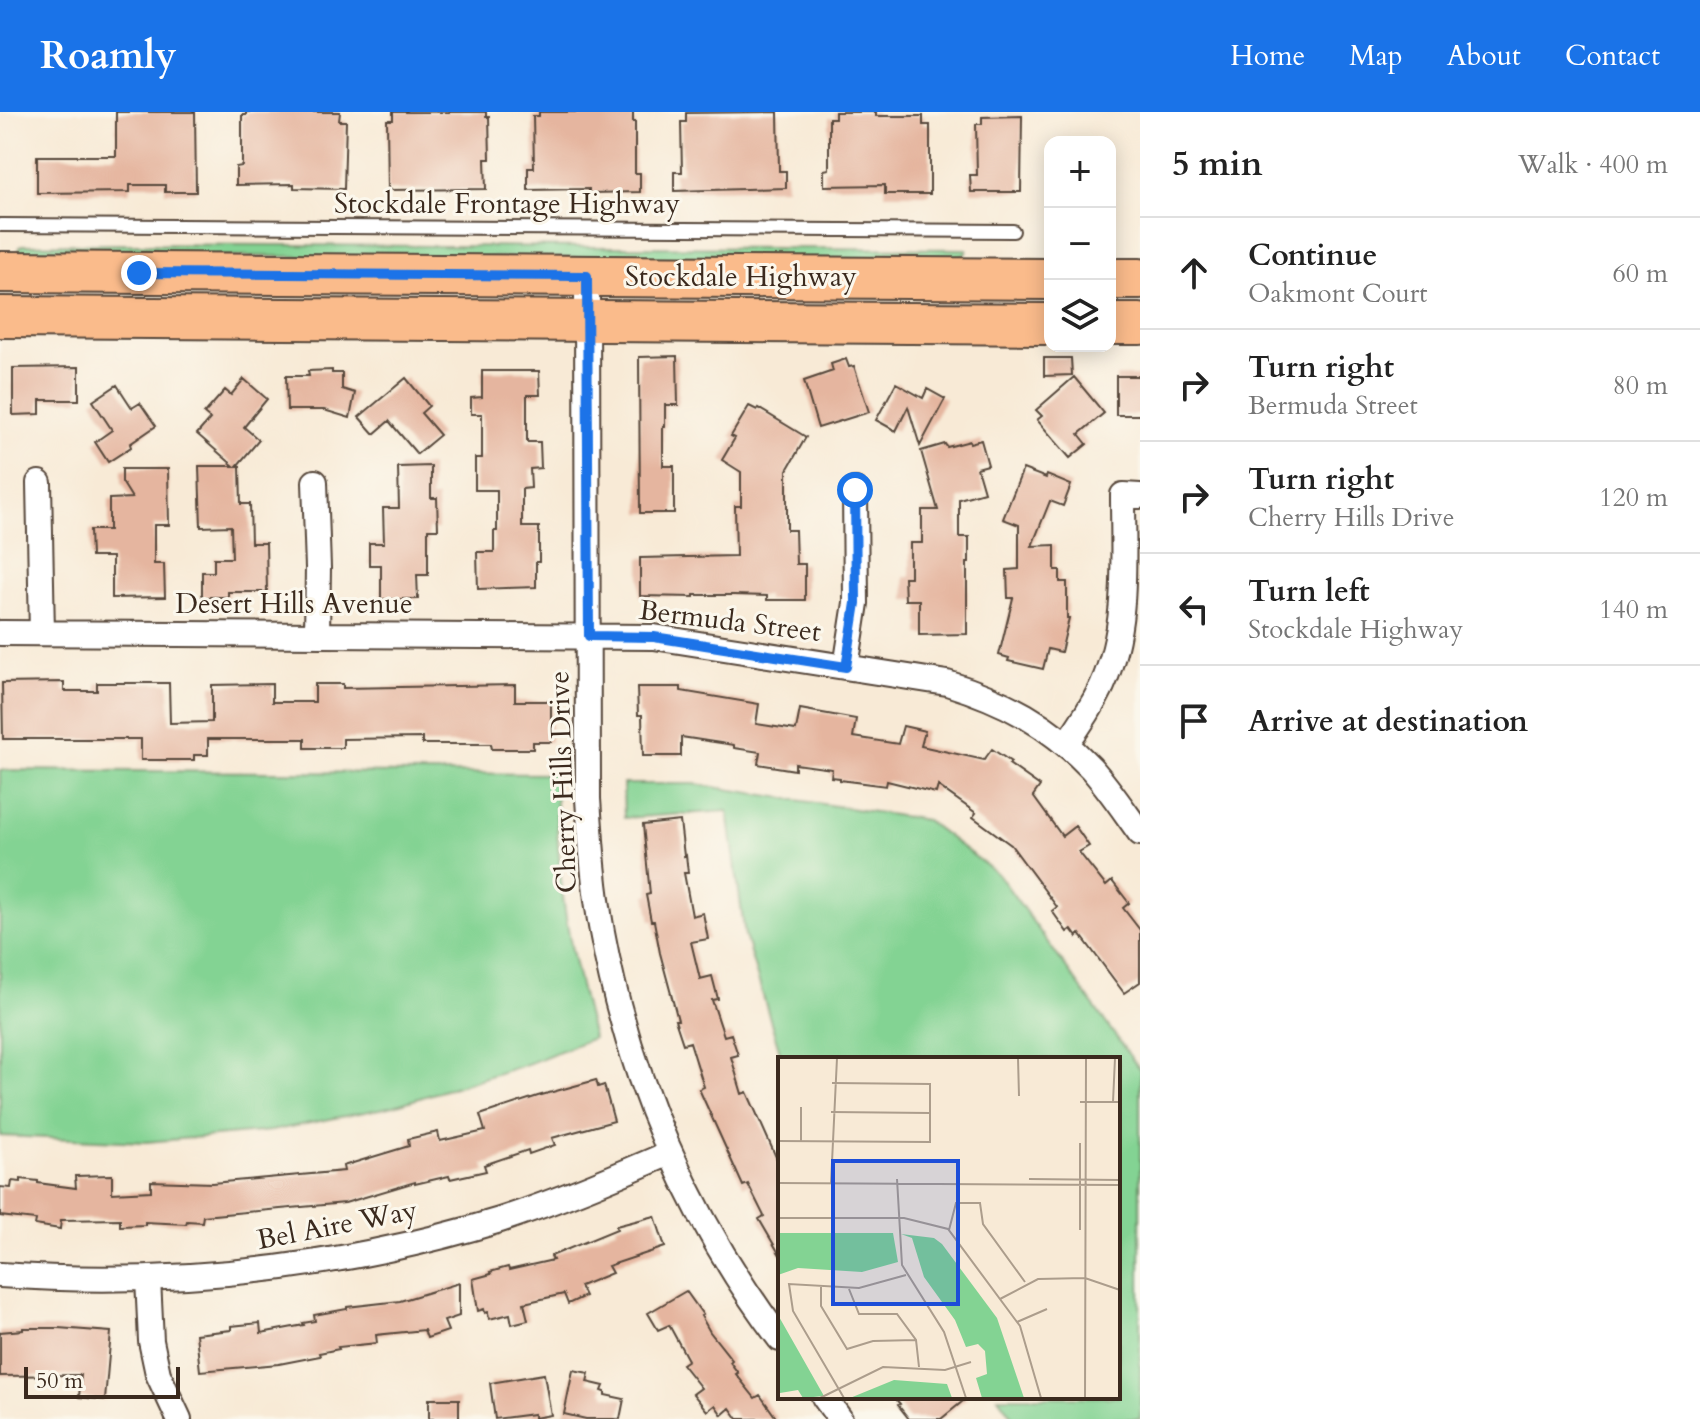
<!DOCTYPE html>
<meta charset="utf-8">
<style>
body{margin:0;font-family:Cardo,serif;background:#f6f6f6;color:#222}
.controls{position:absolute;right:24px;top:24px;display:grid;overflow:hidden;border-radius:16px;box-shadow:0 4px 20px #0003}
.controls button{width:72px;height:72px;display:grid;place-items:center;padding:0;border:0;border-bottom:2px solid #e0e0e0;background:#fff;color:#222;font:40px sans-serif}
.scale{position:absolute;left:24px;bottom:20px;width:156px;box-sizing:border-box;padding-left:8px;border:4px solid #3b2a1e;border-top:0;font-size:22px;line-height:28px;white-space:nowrap;color:#3b2a1e;-webkit-text-stroke:6px #fbf7ec;paint-order:stroke}
.stop{position:absolute;width:24px;height:24px;margin:-18px;border:6px solid #1a73e8;border-radius:50%;background:#fff}
.stop.end{background:#1a73e8;border-color:#fff;box-shadow:0 2px 8px #0008}
.list{margin:0;padding:0;list-style:none}
h2{display:flex;justify-content:space-between;align-items:center;height:104px;margin:0;padding:0 32px;font-size:34px}
h2 small{font-size:26px;font-weight:400;color:#767676}
.list li{display:grid;grid-template-columns:52px 1fr auto;gap:24px;align-items:center;box-sizing:border-box;height:112px;padding:0 32px;border-top:2px solid #e0e0e0}
.list b{display:block;font-size:30px;white-space:nowrap}
.list p{margin:0;font-size:26px;white-space:nowrap;color:#767676}
.list em{font-size:26px;font-style:normal;color:#767676}
.icon{flex:none;width:44px;height:44px;fill:none;stroke:currentColor;stroke-width:2;stroke-linecap:round;stroke-linejoin:round}
.map{position:relative;flex:none;width:1140px;height:1307px;overflow:hidden}
header{display:flex;align-items:center;gap:48px;box-sizing:border-box;height:112px;padding:0 40px;background:#1a73e8;color:#fff}
header strong{font-size:38px}
nav{display:flex;gap:44px;margin-inline-start:auto;font-size:28px}
main{display:flex}
aside{flex:1;background:#fff}
.map>svg:first-child{display:block}
.green{fill:#83d393;stroke:#5f7e58;stroke-width:2}
.building{fill:#e5b59f}
.lines{fill:none;stroke-linecap:round;stroke-linejoin:round}
.lane-casing{stroke:#57473a;stroke-width:16}
.street-casing{stroke:#57473a;stroke-width:28}
.primary-casing{stroke:#57473a;stroke-width:44}
.lane{stroke:#fff;stroke-width:12}
.street{stroke:#fff;stroke-width:24}
.primary{stroke:#fabb8b;stroke-width:40}
.route{stroke:#1a73e8;stroke-width:10}
.labels{text-anchor:middle;dominant-baseline:central;stroke-width:6;stroke-linejoin:round;paint-order:stroke}
.street-label{font-size:28px;fill:#3b2a1e;stroke:#fbf7ec}
.inset-road{fill:none;stroke:#ac9d8c;stroke-width:2}
.view{fill:#1d4ed8;fill-opacity:0.15;stroke:#1d4ed8;stroke-width:4}
.inset-edge{fill:none;stroke:#3b2a1e;stroke-width:4}
</style>
<header>
<strong>Roamly</strong>
<nav><a>Home</a><a>Map</a><a>About</a><a>Contact</a></nav>
</header>
<main>
<div class="map">
<svg width="1140" height="1307" viewBox="0 0 1140 1307">
<rect width="100%" height="100%" fill="#fbf7ec"/>
<filter id="ink" filterUnits="userSpaceOnUse"><feTurbulence type="fractalNoise" baseFrequency=".0125" numOctaves="2"/><feDisplacementMap in="SourceGraphic" scale="16" xChannelSelector="R" yChannelSelector="G"/><feConvolveMatrix kernelMatrix="1 2 1 2 8 2 1 2 1" color-interpolation-filters="sRGB"/></filter>
<filter id="wash" filterUnits="userSpaceOnUse"><feTurbulence type="fractalNoise" baseFrequency=".006" numOctaves="4" result="noise"/><feDisplacementMap in="SourceGraphic" scale="32" xChannelSelector="R" yChannelSelector="G"/><feGaussianBlur stdDeviation="1.8" result="paint"/><feColorMatrix in="noise" values="0 0 0 0 0 0 0 0 0 0 0 0 0 0 0 0 0 1.4 0 .05"/><feComposite in="paint" operator="in"/></filter>
<g filter="url(#wash)">
<rect width="100%" height="100%" fill="#f8ead6"/>
<path class="green" d="M90,132L967,137L965,143L943,148L22,143L18,138L22,133Z
M0,658L555,662C556,705 558,749 564,792C570,837 582,882 593,926L527,952L394,994L271,1019L146,1030L0,1024Z
M623,672H694L926,708L999,763L1140,958V1307H1014L998,1285H1118V947H782L745,824L728,699L624,706Z"/>
<g id="blocks">
<path class="building" d="M116,0H195L196,80H165V73H130V80L37,81V44H116Z
M246,0H340L339,9H346L344,77L294,76V72L236,73V55L242,54V3H246Z
M393,0H486V5H489L490,47H485L486,77L388,78L387,8H393Z
M539,0H633V10H635V61H640V80L589,81V77L528,78V56H534L533,4H539Z
M778,0L779,59H786V76L674,79V60H682L681,10H686V1Z
M835,0H876V4H923V13H930V82H885V73L824,74V58L829,57V6H835Z
M1022,4L1021,80H971L970,63H977L976,12H982V5Z
M677,244L678,293H665V315H663V354H674V401H640L639,245Z
M1044,246H1071L1072,263L1044,264Z
M846,247L849,255L854,254L869,300L818,316L804,269L833,259L831,252Z
M79,255V288H40V302L13,303V256Z
M332,258V261H342V277L355,281L350,306L324,298H287L286,264H309L308,259Z
M482,259H539L540,283H527V330H540L541,356L530,357L531,376L522,377V415H539V450H536V475L478,477L477,440H494V419H497V378H475V346H482V302H471V286L482,285Z
M1116,264H1140V303H1116Z
M1074,265L1104,301L1079,322L1087,332L1070,346L1037,308L1042,304L1036,298Z
M406,266L429,294L421,301L440,323L417,342L389,309L374,322L359,305Z
M244,267L267,287L244,315L259,328L237,354H240L241,392H250L251,431H266L267,480H228V485H202V460H214V446H232L231,414L201,415L199,354H234L197,322L210,307L204,302L225,278L231,283Z
M896,271L923,286L927,277L945,287L920,334L908,295L896,319L876,308Z
M117,273L132,296L140,291L156,314L130,332L131,335L108,350L95,330L112,318L93,289Z
M749,294L757,298L758,296L806,325L787,358V418H795L796,452H805V488H767V484L734,483H694V485L640,484V446L736,444L735,394H741V360L722,348L735,326L731,324Z
M981,328L988,353L977,356L984,380L959,387V425H969V451H967V522L919,523V488H905L904,465H910V431H922V398H938L921,339L945,332L947,335L970,329V331Z
M431,354V386H437L438,417H428V463H417L418,487H381V453H369V431H384L383,396H399L398,355Z
M122,357H168L169,413H154V452H164L165,485L112,486V445H91L90,418H109V387L132,386L122,370Z
M1023,357L1046,366L1047,363L1071,373L1063,394L1050,389L1032,434L1055,433V458H1060V470H1067V506H1069L1061,540L1048,537L1043,557L1008,549L1009,546L999,543L1013,486H1008L1007,458L1019,457V413L1003,407Z
M64,570V579H97V571H169L170,611L212,610V573L272,572V590H315V572H343V576L515,573V589H551V630H533V637H492L491,632H422V626L343,627V636H305V627H208V643H194V648H141V627H3L2,571Z
M637,575H681V579L759,592L756,612L796,618L800,597L856,607L853,625L898,632L903,614L925,619L921,634L984,648L992,637L1011,650L1009,652L1040,674L1033,684L1062,724L1075,714L1089,734L1079,740L1106,774L1112,769L1129,791L1123,796L1140,818V870L1124,881L1080,822L1077,825L1071,817L1067,820L1052,799L1057,795L1011,733L973,705L976,701L938,674L936,681L887,669L886,674L840,668V666L831,665L832,657L795,652V658L758,652L760,640L734,636V633L681,625V644H643L642,603H638Z
M680,709L684,744L686,743L688,761H684L692,804L703,801L708,827L691,830L700,867L712,864L718,887L712,888L724,924L731,922L738,943L731,945L742,982L747,980L780,1054V1143L759,1107L764,1104L748,1072L743,1074L699,977L704,975L690,930L683,932L675,908H678L660,841L654,809H651L646,783L650,782L643,713Z
M596,968L598,975L604,973L614,1009L552,1026L555,1033L529,1042L528,1038L484,1053L486,1059L450,1067L449,1064L415,1072V1070L345,1091L203,1104L202,1110L187,1109L186,1112L145,1110V1113L120,1114V1107L61,1108L60,1117L35,1113L36,1108L0,1104V1075L11,1076L12,1069L21,1070V1067L38,1069V1071L76,1076L75,1064L112,1063V1081L151,1079V1069L212,1071L344,1059L343,1054L409,1034L408,1027L438,1020L440,1029L485,1019L480,1003L538,984Z
M655,1104L665,1135L608,1154L612,1161L580,1174L585,1184L568,1192L564,1182L524,1191L528,1208L512,1212L510,1202L489,1207L488,1200L485,1201L484,1197L478,1199L473,1167L491,1162L490,1160L508,1155L509,1158L553,1148L551,1144L617,1117L616,1114Z
M459,1171V1204L444,1209L448,1219L427,1226L424,1218L376,1223L377,1231L338,1235L339,1237L319,1241L320,1244L279,1252L200,1259L196,1222L231,1218V1214L260,1211L261,1221L304,1213L303,1211L315,1209L314,1203L347,1197V1195L400,1189Z
M686,1179L703,1203L701,1204L710,1220L732,1248L730,1250L738,1261L736,1262L755,1286L760,1283L777,1307H738L730,1296L722,1303L715,1293L707,1299L693,1282L701,1276L682,1252L688,1248L669,1213L658,1218L648,1201Z
M23,1216H58L111,1220L105,1288L79,1285L81,1263L0,1264V1220L23,1218Z
M573,1258L589,1261L587,1270L604,1274L602,1279L605,1280V1283L624,1287L620,1307H586L564,1302Z
M544,1262L551,1303L534,1306V1302L495,1307L490,1271Z
M894,1285H968L941,1307H909L898,1293L900,1292Z
M429,1287H459V1307H429Z"/>
</g>
</g>
<g filter="url(#ink)">
<use href="#blocks" fill-opacity="0" stroke="#57473a" stroke-width="2"/>
<g class="lines">
<defs>
<path id="lane" d="M0,113L1013,119"/>
<path id="street" d="M587,164L588,687C591,731 594,776 602,820C629,967 690,1108 780,1227
M315,370L318,456L317,522
M39,371L42,521
M0,521L654,525L947,571C1005,589 1049,612 1091,656C1109,676 1124,699 1140,721
M846,555L856,491L855,378
M1066,632C1080,613 1092,595 1102,574C1129,515 1123,447 1123,383L1140,384
M0,1163C170,1175 336,1158 500,1108C558,1089 614,1065 670,1041
M148,1167L151,1229L158,1262L179,1307
M824,1285L840,1307"/>
<path id="primary" d="M0,160L1050,167
M1110,167H1140
M0,205L1050,212
M1110,212H1140"/>
</defs>
<use href="#lane" class="lane-casing"/>
<use href="#street" class="street-casing"/>
<use href="#primary" class="primary-casing"/>
<use href="#lane" class="lane"/>
<use href="#street" class="street"/>
<use href="#primary" class="primary"/>
</g>
</g>
<g class="lines" filter="url(#ink)">
<path class="route" d="M139,161L587,164L589,524L654,525L846,555L856,491L855,378"/>
</g>
<g class="labels">
<g class="street-label">
<text x="507" y="92">Stockdale Frontage Highway</text>
<text x="741" y="165">Stockdale Highway</text>
<text x="294" y="492">Desert Hills Avenue</text>
<text transform="translate(730 509) rotate(7)">Bermuda Street</text>
<text transform="translate(563 670) rotate(-92)">Cherry Hills Drive</text>
<text transform="translate(337 1113) rotate(-11)">Bel Aire Way</text>
</g>
</g>
<g transform="translate(778 945)">
<rect width="342" height="342" fill="#f8ead6"/>
<path d="M0,176H115L120,205L84,215L20,211L0,218ZM123,177L156,181L164,187L219,261L246,341H204L198,321L209,317L207,294L200,287L188,290L177,263L146,220L134,181ZM0,258L46,339L25,341L20,333L2,336ZM116,323L169,327L174,341H72Z" fill="#83d393"/>
<path class="inset-road" d="M240,1L241,39M302,45H342M335,45L337,1M53,55L152,56M0,84L152,85V27L54,26M23,84V50M119,122L124,208L166,275L188,341M251,122L342,123M0,126L342,128M53,126L59,1M0,161H126L170,172L242,269L263,341M171,173L178,146H202L205,167L247,225M302,173V86M43,230V249L69,292L95,284L138,283M71,232L81,257H119L138,283L141,310M222,242L260,222L307,221L342,233M239,265L269,252M42,341L105,310L167,313L193,305M66,341L15,254L11,227L81,231L128,218M307,341L308,1"/>
<path class="view" d="M55,104H180V247H55Z"/>
<rect width="342" height="342" class="inset-edge"/>
</g>
</svg>
<div class="controls">
<button>+</button>
<button>−</button>
<button><svg class="icon" aria-label="layers" viewBox="0 0 24 24"><path d="M12 4l9 5-9 5-9-5zM3 14l9 5 9-5"/></svg></button>
</div>
<div class="scale">50 m</div>
<div class="stop" style="left:855px;top:378px"></div>
<div class="stop end" style="left:139px;top:161px"></div>
</div>
<aside>
<h2>5 min<small>Walk · 400 m</small></h2>
<ul class="list">
<li><svg class="icon" aria-label="ahead" viewBox="0 0 24 24"><path d="M12 20V5M6 11l6-6 6 6"/></svg><div><b>Continue</b><p>Oakmont Court</p></div><em>60 m</em></li>
<li><svg class="icon" aria-label="right" viewBox="0 0 24 24"><path d="M7 20v-9h11M14 6l5 5-5 5"/></svg><div><b>Turn right</b><p>Bermuda Street</p></div><em>80 m</em></li>
<li><svg class="icon" aria-label="right" viewBox="0 0 24 24"><path d="M7 20v-9h11M14 6l5 5-5 5"/></svg><div><b>Turn right</b><p>Cherry Hills Drive</p></div><em>120 m</em></li>
<li><svg class="icon" aria-label="left" viewBox="0 0 24 24"><path d="M17 20v-9H6M10 6l-5 5 5 5"/></svg><div><b>Turn left</b><p>Stockdale Highway</p></div><em>140 m</em></li>
<li><svg class="icon" aria-label="arrive" viewBox="0 0 24 24"><path d="M6 21V4h12l-3 4 3 4H6"/></svg><div><b>Arrive at destination</b></div></li>
</ul>
</aside>
</main>
